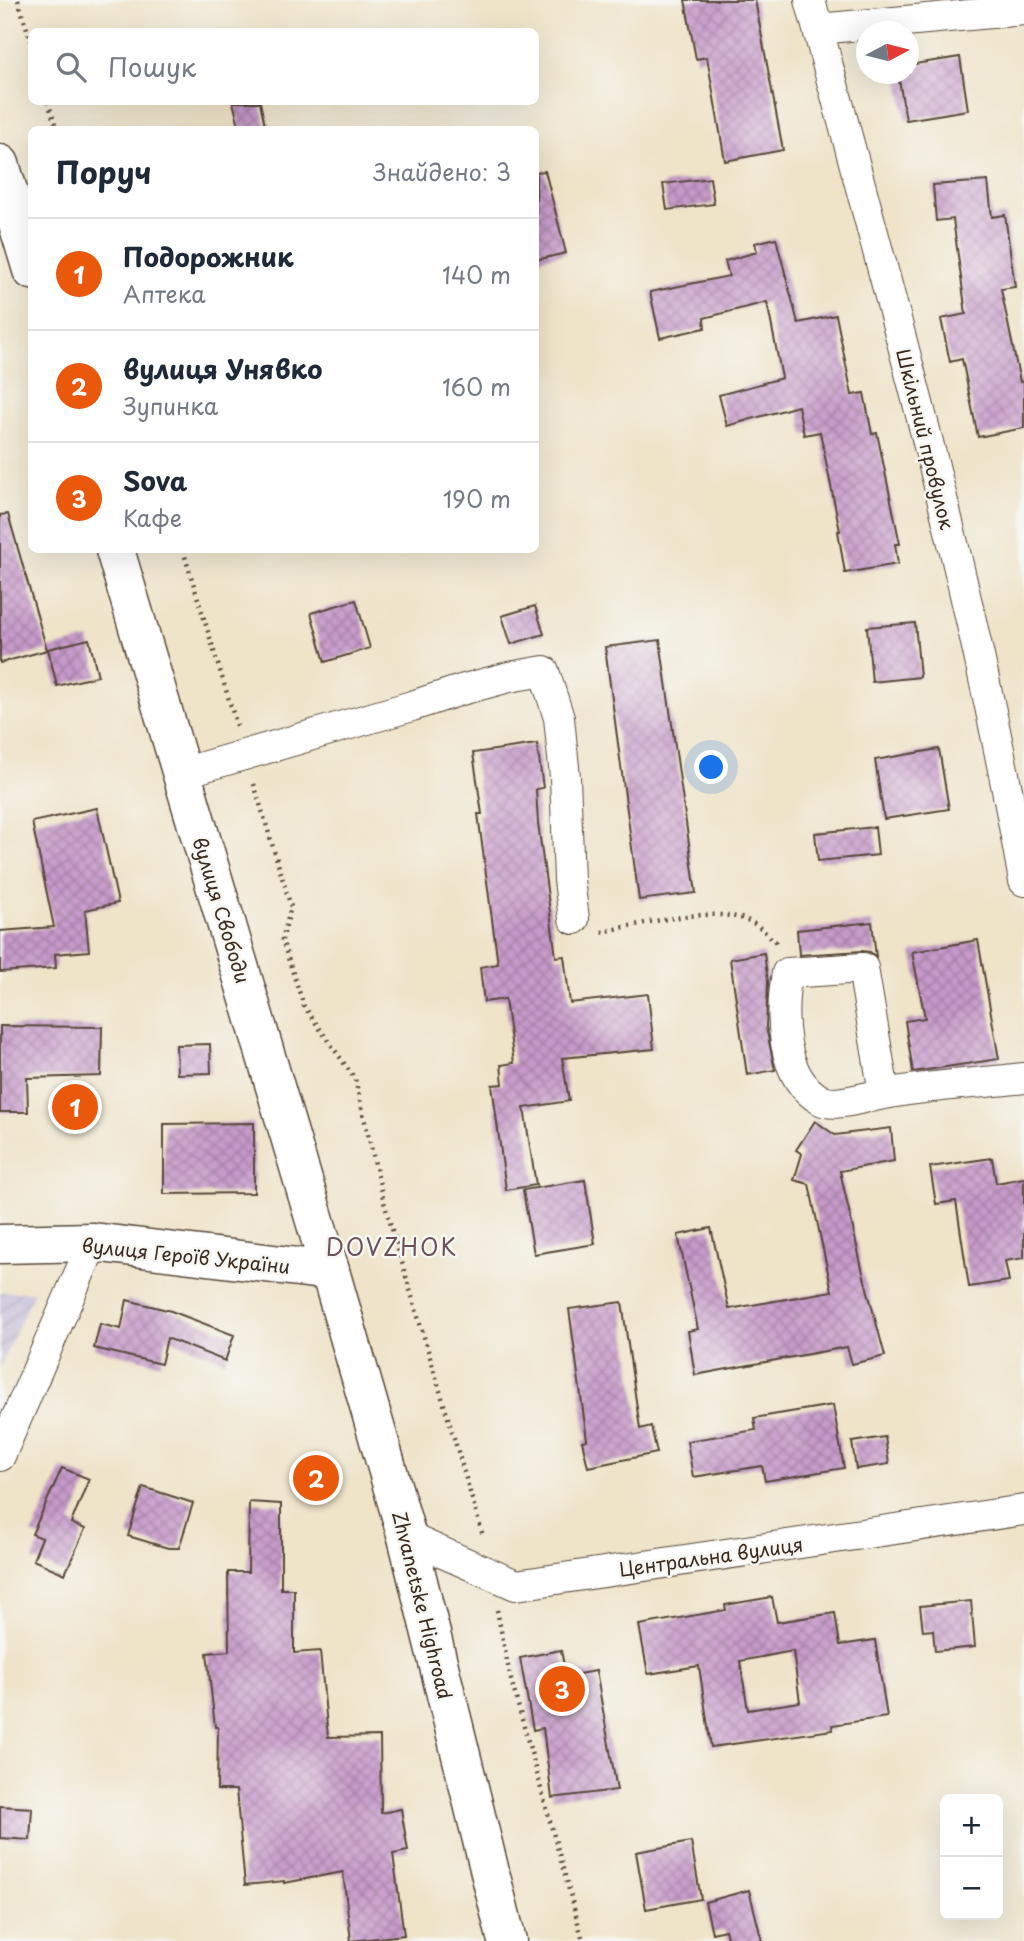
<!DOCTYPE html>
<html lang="uk">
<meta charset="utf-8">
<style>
body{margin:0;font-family:"Playpen Sans",sans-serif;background:#f6f6f7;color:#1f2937}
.controls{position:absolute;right:21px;bottom:21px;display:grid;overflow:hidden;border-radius:10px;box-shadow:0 7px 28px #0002}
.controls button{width:63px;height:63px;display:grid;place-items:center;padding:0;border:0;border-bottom:2px solid #e0e1e3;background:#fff;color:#1f2937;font:35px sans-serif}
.compass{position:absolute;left:856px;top:21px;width:63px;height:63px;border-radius:50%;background:#fff;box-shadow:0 7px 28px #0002;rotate:83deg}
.you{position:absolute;left:712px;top:768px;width:24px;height:24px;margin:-18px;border:5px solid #fff;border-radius:50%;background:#1a73e8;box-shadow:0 0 0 10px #1a73e833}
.badge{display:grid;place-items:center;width:46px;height:46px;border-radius:50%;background:#ea580c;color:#fff;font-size:23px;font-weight:700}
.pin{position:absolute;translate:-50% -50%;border:4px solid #fff;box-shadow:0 2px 7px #0006}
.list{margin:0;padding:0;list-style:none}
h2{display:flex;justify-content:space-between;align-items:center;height:91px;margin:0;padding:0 28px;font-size:30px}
h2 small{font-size:23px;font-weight:400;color:#747a83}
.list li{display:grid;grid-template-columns:46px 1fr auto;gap:21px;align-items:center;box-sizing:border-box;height:112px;padding:0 28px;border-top:2px solid #e0e1e3}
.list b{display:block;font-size:26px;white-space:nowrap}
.list p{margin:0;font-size:23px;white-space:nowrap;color:#747a83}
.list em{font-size:23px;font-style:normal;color:#747a83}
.icon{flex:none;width:38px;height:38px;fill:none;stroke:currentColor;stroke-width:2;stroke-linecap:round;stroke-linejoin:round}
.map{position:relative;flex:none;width:1024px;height:1941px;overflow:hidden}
.search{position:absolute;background:#fff;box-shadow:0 7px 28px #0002;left:28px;top:28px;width:511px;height:77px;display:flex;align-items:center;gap:18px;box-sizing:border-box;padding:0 24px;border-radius:10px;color:#747a83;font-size:26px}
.panel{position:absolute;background:#fff;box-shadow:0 7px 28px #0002;left:28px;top:126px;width:511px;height:427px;border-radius:10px}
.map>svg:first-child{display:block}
.industrial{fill:url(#industrial-furrows)}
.building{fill:url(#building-cross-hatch);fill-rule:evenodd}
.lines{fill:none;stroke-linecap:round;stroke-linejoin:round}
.street-casing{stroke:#564638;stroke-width:32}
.secondary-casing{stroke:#564638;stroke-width:41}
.primary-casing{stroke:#564638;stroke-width:41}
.path{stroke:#564638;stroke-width:4.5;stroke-dasharray:2 5;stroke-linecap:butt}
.street{stroke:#fff;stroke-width:30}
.secondary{stroke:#fff;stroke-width:38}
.primary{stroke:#fff;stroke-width:38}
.labels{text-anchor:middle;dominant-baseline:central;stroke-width:5;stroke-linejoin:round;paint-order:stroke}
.street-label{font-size:19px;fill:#3b2a1e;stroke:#f6f6f2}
.quarter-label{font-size:23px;letter-spacing:2px;fill:#6c515a;stroke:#f6f6f2}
</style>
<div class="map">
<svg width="1024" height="1941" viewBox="0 0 1024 1941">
<defs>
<pattern id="industrial-furrows" width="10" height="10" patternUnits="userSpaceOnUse" patternTransform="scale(1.75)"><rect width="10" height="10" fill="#c6c0d9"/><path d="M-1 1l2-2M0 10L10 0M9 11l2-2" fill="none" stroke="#aba5ba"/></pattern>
<pattern id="building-cross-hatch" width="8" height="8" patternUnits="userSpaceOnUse" patternTransform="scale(1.75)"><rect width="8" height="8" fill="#c79aca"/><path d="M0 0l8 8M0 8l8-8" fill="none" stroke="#a37ea3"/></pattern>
</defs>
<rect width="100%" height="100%" fill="#f6f6f2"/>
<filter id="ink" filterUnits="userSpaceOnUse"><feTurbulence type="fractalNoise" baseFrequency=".0143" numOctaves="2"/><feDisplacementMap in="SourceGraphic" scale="14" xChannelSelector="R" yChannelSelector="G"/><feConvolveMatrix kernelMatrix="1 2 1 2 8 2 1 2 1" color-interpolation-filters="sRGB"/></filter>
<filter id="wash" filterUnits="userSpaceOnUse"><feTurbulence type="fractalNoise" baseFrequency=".00686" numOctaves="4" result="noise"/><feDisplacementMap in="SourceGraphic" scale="28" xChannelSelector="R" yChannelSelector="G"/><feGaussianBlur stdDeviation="1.57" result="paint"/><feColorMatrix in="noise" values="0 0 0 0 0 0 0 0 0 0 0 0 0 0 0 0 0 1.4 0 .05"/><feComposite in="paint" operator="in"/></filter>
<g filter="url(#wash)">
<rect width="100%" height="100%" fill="#efe3c8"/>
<path class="industrial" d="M0,1292H34L0,1367Z"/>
<g id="blocks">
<path class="building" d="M685,0H755L783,150L725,161L707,57L696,59Z
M960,57L968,110L906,120L898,74H908V65Z
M233,102H260L266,130H240Z
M545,171L566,253L536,260V172Z
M710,178L714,204L667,210L663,184Z
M988,181L992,217L1005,215L1015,287L1001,289L1020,382L1024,381V428L978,437L962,359L950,362L941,319L966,314L953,219L936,221L933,185Z
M776,238L798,323L836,315L852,395L864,393L872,434L877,433L900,544H895L898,564L845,573L838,531H840L820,432L804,435L798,406L727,426L719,395L782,378L767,302L704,318L705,328L660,338L650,292L729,276L725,261L757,252L755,243Z
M8,514L47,650L0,663V515Z
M356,600L370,648L325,662L311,613Z
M535,606L544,634L511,644L502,616Z
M915,623L920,677L872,682L867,627Z
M89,639L98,676L57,686L48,649Z
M660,640L696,893L639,900L605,647Z
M537,744L543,788L536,789L538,823L556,957L564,956L570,1003L648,994L654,1049L562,1058L569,1101L524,1108L536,1185L506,1190L492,1085L503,1084L501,1065L514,1063L505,999L484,1002L480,967L498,964L478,814H482L473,753Z
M939,749L949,809L884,819L875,760Z
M97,808L118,903L85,910L89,951L55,954L56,968L0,972V931L54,927L32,822Z
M875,827L878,855L818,861L815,833Z
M872,922L876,957L870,952L862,951L799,955L797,930Z
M978,940L999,1059L913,1072L905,1021L925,1018L912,952Z
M764,953L768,982L766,1027L775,1070L747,1075L730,959Z
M0,1026L102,1027L101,1076L27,1078L28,1112H0Z
M210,1044L211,1073L177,1074L176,1045Z
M815,1121L835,1135L891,1128L894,1161L840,1171L863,1273L885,1356L852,1364L847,1347L695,1375L688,1331L698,1329L678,1235L711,1228L729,1309L832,1291L809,1184L794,1180L802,1154L796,1150Z
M254,1123V1193L164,1194V1124Z
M992,1158L996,1183L1024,1178V1258L1005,1261L1009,1281L969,1287L956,1201L936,1204L930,1167Z
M585,1180L595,1244L534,1254L523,1190Z
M127,1300L171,1311L234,1335L225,1361L167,1338L161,1364L94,1348L100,1324L121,1329Z
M622,1302L640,1429L651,1426L657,1453L588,1467L582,1441L587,1440L569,1309Z
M833,1405L844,1468L765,1481L762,1466L693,1477L687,1441L756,1430L754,1418Z
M885,1437L889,1464L856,1469L852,1442Z
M62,1468L89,1479L71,1523L85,1529L65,1574L33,1560L42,1538L32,1534Z
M143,1487L193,1503L179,1548H168L128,1536Z
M249,1502L281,1504V1589H294V1653L320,1651L328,1737L380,1736L381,1813L401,1809L408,1851L393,1854L404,1935L351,1941L343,1872L284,1883V1881L245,1885L236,1790H217L218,1727H215L207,1653L229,1651L228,1572H248Z
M772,1597L777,1622L835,1613L840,1645L875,1640L887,1717L832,1725L833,1730L711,1747L699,1666L648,1674L639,1625L726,1610L725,1605ZM793,1651L800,1702L748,1710L740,1661Z
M971,1601L975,1647L935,1651L933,1630L923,1631L920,1606Z
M561,1650L566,1676L596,1671L617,1790L552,1798L543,1728L533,1730L520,1658Z
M0,1806L32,1808L30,1840L0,1838Z
M691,1842L701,1899L646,1909L636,1852Z
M749,1890L762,1941H728L725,1930L712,1933L705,1902Z"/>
</g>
</g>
<g filter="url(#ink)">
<use href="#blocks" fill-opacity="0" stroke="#564638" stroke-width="2"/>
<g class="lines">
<defs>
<path id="street" d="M810,0C889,292 972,584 1024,881
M818,29L1024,10
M182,773L412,706L461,690L509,677L544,671L559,718L565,777L569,880L574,919
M884,1093L863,968L787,973C780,1013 780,1078 821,1100C833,1107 856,1099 869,1097C919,1086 973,1084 1024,1078
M0,1456L93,1242
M407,1537L516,1585L1024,1510"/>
<path id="secondary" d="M0,164L32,270
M115,550L330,1271"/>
<path id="primary" d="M0,1244L93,1242L330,1271L407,1537L507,1941"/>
</defs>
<use href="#street" class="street-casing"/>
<use href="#secondary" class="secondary-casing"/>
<use href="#primary" class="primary-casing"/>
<path class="path" d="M18,0L32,45
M48,102L57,130
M183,550L237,726
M254,784L291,907L282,940L304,1006L355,1079L384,1202L483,1536
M602,932C641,924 713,905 749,921C759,925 767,935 775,941L777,946
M497,1610L510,1676L583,1941"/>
<use href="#street" class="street"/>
<use href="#secondary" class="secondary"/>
<use href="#primary" class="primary"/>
</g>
</g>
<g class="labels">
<g class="street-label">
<text transform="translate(926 439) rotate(76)">Шкільний провулок</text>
<text transform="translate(222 910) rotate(73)">вулиця Свободи</text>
<text transform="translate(186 1255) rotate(6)">вулиця Героїв України</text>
<text transform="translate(711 1556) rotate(-8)">Центральна вулиця</text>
<text transform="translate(423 1605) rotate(76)">Zhvanetske Highroad</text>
</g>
<g class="quarter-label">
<text x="392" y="1246">DOVZHOK</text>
</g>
</g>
</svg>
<div class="controls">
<button>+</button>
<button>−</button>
</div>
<svg class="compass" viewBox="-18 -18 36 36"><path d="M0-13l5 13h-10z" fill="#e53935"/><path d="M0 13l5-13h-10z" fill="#747a83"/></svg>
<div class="you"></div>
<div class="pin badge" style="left:75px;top:1107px">1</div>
<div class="pin badge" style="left:316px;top:1478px">2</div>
<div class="pin badge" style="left:562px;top:1689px">3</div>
<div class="search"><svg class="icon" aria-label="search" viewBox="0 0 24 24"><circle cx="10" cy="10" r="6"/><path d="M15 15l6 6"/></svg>Пошук</div>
<section class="panel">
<h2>Поруч<small>Знайдено: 3</small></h2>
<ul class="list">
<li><span class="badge">1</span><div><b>Подорожник</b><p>Аптека</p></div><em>140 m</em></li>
<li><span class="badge">2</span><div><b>вулиця Унявко</b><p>Зупинка</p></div><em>160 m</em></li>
<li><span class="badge">3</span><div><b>Sova</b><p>Кафе</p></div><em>190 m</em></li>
</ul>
</section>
</div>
